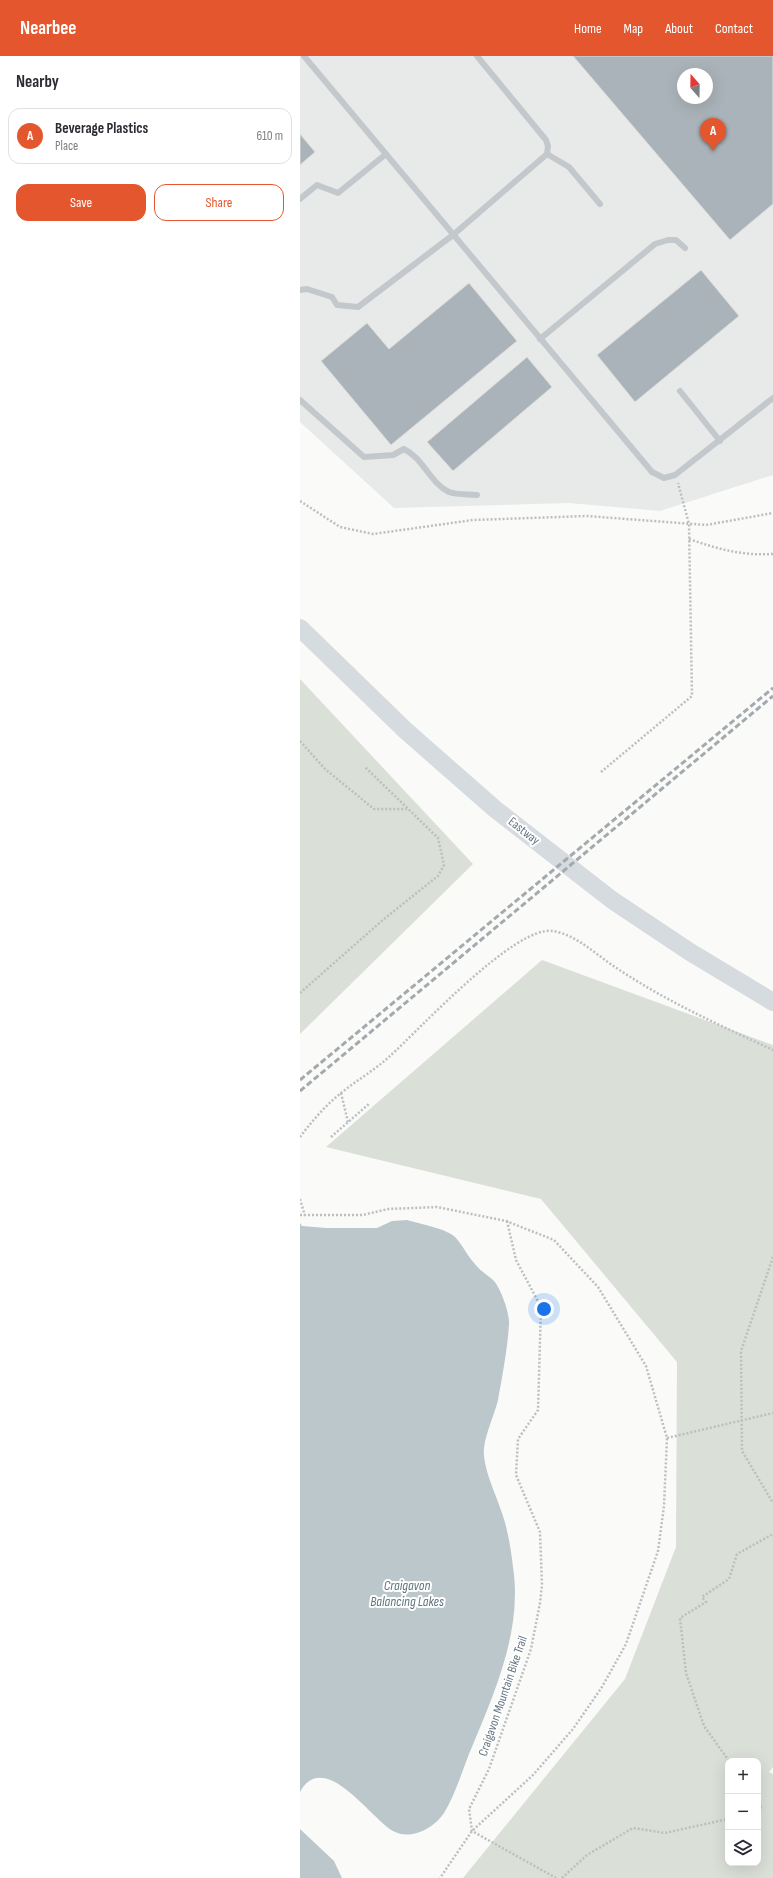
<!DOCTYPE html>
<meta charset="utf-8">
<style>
body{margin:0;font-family:"Sofia Sans Condensed",sans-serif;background:#f2f2f3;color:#2b2b33}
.controls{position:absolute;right:12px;bottom:12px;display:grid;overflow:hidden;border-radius:8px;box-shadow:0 4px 16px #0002}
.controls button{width:36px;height:36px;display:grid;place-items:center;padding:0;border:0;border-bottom:1px solid #e1e1e2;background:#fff;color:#2b2b33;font:20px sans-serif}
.compass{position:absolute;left:377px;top:12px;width:36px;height:36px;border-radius:50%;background:#fff;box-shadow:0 4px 16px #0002;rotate:340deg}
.you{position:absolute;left:244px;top:1253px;width:14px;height:14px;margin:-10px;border:3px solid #fff;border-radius:50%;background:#1a73e8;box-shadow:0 0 0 6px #1a73e833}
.badge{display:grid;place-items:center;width:26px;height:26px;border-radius:50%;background:#e4572e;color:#fff;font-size:13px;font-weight:700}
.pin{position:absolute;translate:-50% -33px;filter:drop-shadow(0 1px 2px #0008)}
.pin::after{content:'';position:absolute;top:21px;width:14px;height:12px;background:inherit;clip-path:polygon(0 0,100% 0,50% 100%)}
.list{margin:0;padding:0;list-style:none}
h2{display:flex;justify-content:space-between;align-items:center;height:52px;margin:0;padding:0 16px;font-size:17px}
h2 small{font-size:13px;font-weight:400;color:#7c7c81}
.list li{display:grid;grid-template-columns:26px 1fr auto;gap:12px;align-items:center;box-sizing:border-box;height:56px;margin:0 8px 8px;padding:0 8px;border:1px solid #e1e1e2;border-radius:12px}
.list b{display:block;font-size:15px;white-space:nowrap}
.list p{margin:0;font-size:13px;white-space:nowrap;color:#7c7c81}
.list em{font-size:13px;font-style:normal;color:#7c7c81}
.actions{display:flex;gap:8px;padding:12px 16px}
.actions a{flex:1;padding:9px 0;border:1px solid #e4572e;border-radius:12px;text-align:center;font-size:14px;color:#e4572e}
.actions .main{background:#e4572e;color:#fff}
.icon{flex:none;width:22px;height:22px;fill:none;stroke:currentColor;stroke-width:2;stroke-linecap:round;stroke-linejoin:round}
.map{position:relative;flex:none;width:473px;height:1822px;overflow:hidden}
header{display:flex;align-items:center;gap:24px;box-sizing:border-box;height:56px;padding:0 20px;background:#e4572e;color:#fff}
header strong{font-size:19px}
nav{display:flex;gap:22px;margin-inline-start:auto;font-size:14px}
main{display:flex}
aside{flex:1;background:#fff}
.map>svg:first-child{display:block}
.built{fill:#e8e9e9;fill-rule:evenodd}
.green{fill:#dadfd7;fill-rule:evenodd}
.water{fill:#bbc7cb}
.building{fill:#aab3b9;stroke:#dcdcda;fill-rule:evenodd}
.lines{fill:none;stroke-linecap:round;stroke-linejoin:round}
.path{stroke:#bbbfc2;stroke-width:2.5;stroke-dasharray:2 2;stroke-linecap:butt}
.lane{stroke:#c3c8cc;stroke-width:6}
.secondary{stroke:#d6dbdf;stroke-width:18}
.rail{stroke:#a2aab0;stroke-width:3;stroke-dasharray:6 3;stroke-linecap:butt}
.labels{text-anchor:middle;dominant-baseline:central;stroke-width:4;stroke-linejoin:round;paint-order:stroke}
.street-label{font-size:13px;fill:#657683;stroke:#fff}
.water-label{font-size:14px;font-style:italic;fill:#60757c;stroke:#fff}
</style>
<header>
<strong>Nearbee</strong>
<nav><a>Home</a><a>Map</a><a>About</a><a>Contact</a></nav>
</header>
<main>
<aside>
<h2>Nearby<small></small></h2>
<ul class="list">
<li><span class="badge">A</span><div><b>Beverage Plastics</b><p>Place</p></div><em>610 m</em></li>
</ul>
<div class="actions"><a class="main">Save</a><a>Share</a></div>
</aside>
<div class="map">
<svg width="473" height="1822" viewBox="0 0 473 1822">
<rect width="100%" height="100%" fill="#fafaf8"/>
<path class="built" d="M0,0H473V419L360,455L269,447L94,452L0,366ZM383,18H407V42H383Z"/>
<path class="green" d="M0,623L173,808L0,978Z
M242,904L473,989V1711L469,1716L473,1718V1822H163L325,1623L376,1491L377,1306L241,1143L26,1091ZM428,1705H458V1807H428Z"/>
<path class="water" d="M107,1164C120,1168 145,1172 155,1181C163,1189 167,1200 175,1208C180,1215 188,1219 194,1225C201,1233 210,1258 209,1268C208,1289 202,1323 198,1344C194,1360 186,1376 184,1392C182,1411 197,1440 202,1457C208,1474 211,1494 213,1511C223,1576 193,1640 169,1698C162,1716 154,1741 144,1757C134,1772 111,1785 93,1775C70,1762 24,1692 0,1736V1167L2,1170L26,1172H77L92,1165Z
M0,1773L34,1805L42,1822H0Z"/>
<path class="building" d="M273,0H473V148L430,184ZM383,18H407V42H383Z
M0,78L15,96L0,109Z
M401,214L439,260L335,346L297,299Z
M169,227L217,285L91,389L21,305L67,267L89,293Z
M227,301L252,331L153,415L127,386Z"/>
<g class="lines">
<path class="path" d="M0,445L40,471L73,478L173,464L287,460L406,469L473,457
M389,483C418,493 442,500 473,498
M0,685L25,713L74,753H107
M301,716L392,640L389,468L378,427
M0,937L84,863L138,820L144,809L138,782L65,711
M41,1037L48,1066
M0,1081C12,1065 26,1049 41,1037C57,1024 75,1014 90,1000C119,974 215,869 253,875C277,879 295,898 315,911C333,923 351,934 370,944C403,962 439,978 473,994
M31,1081L70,1047
M0,1143L5,1160
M0,1159H63L88,1153L137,1151L206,1165L254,1184L298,1231L346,1310L367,1382L364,1450L358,1495L326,1588L302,1631L273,1673L233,1719L172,1775L140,1822
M207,1165L216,1204L241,1251L238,1354L218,1383L216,1419L240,1476L242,1529L240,1547L231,1593L189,1713L169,1753L172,1775L256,1822
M473,1201L441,1295L442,1395L473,1447
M367,1382L473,1357
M429,1705L404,1670L386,1617L380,1562L406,1546L402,1541L429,1523L437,1498L473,1478
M458,1747L462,1753L458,1755
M262,1822L287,1799L333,1772L365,1777L428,1763"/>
<path class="lane" d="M4,0L352,416L364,422L375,419L473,342
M247,98L269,111L300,148
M0,143L17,129L38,137L86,98
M0,234L7,233L32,241L37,249L58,251L153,179L247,98L248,90L246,84L177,0
M240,283L355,188L368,184H376L385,192
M380,335L420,385
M0,344L64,401L93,399L104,393C123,402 131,428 149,436C157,439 169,438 177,439"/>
<path class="secondary" d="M0,572L105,674L195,753L312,844L390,896L473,946"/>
<path class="rail" d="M0,1024L473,632
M0,1035L473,640"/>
</g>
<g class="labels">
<g class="street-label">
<text transform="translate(224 775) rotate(38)">Eastway</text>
<text transform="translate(203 1640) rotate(-71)">Craigavon Mountain Bike Trail</text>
</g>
<g class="water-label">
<text x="107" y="1529">Craigavon<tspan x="107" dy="16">Balancing Lakes</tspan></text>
</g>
</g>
</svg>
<div class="controls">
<button>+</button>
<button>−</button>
<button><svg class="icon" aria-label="layers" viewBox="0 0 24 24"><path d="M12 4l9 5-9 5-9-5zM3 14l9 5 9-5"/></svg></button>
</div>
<svg class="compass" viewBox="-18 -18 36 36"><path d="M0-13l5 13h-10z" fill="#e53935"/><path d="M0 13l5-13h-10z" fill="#7c7c81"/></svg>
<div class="you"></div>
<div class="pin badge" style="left:413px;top:95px">A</div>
</div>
</main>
